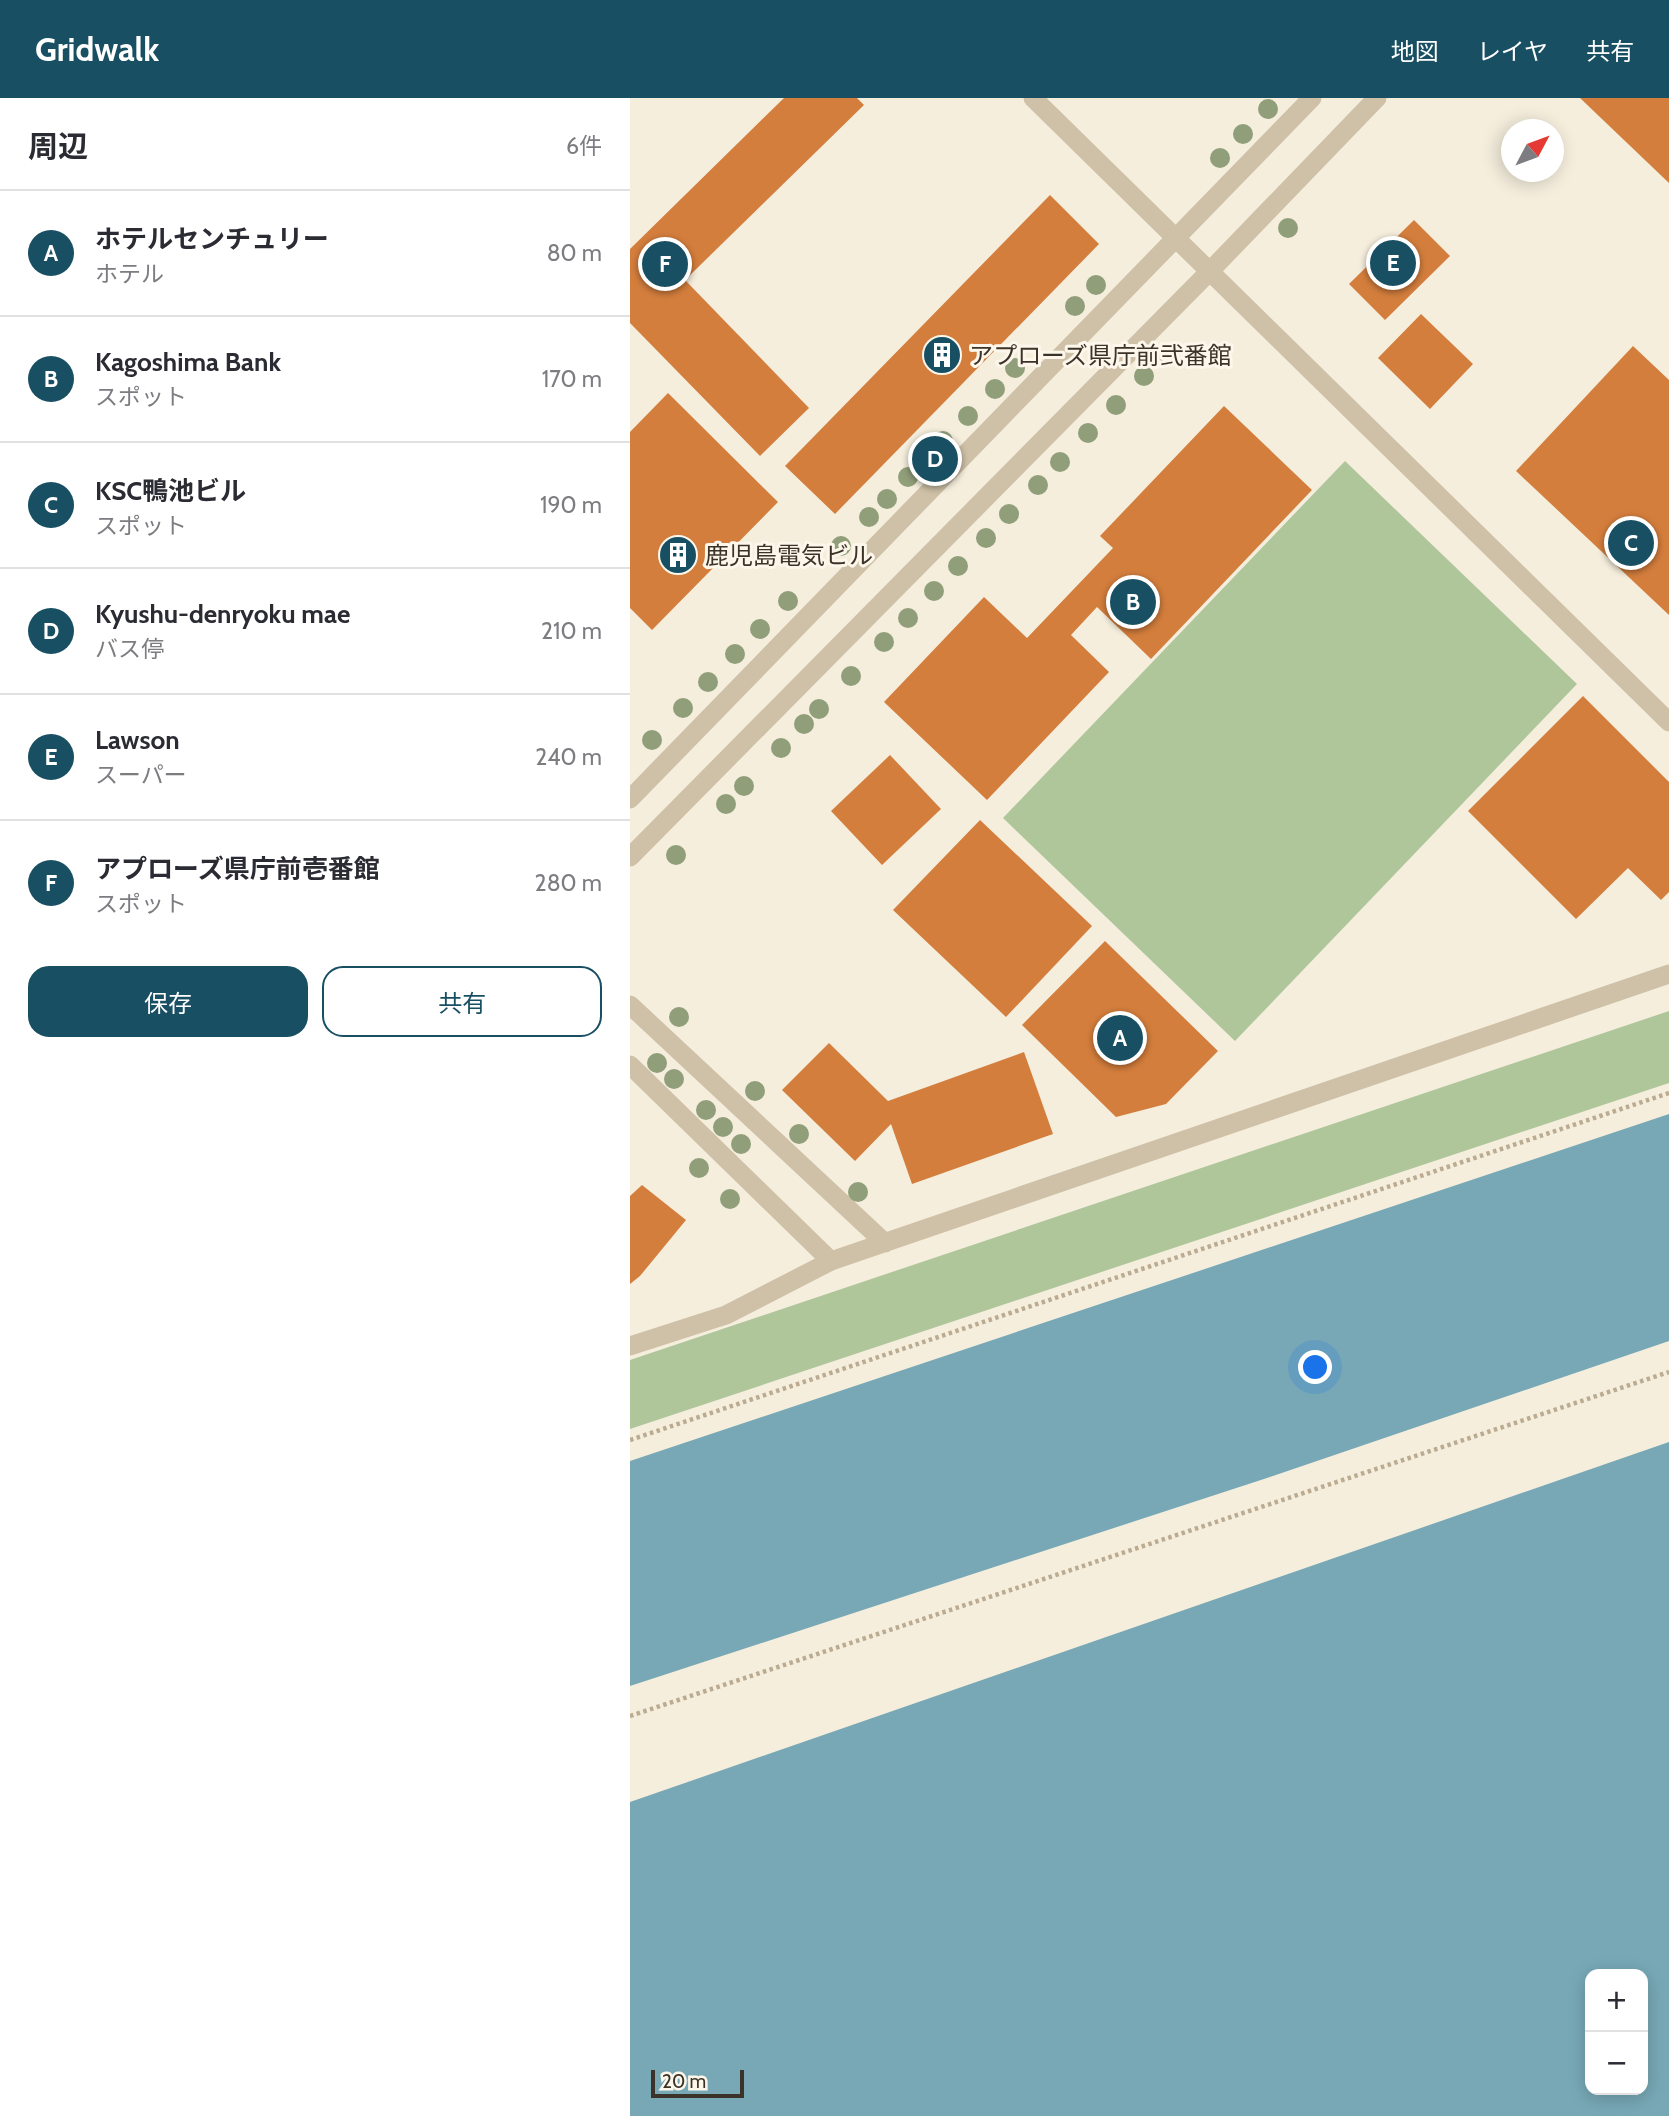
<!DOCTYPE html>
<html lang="ja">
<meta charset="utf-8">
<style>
body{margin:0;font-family:Cabin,"Noto Sans JP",sans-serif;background:#f2f2f3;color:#2b2b33}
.controls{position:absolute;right:21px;bottom:21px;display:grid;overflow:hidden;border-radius:14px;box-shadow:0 4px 18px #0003}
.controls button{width:63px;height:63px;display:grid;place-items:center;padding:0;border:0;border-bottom:2px solid #e1e1e2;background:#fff;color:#2b2b33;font:35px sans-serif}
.compass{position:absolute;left:871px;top:21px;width:63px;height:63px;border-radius:50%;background:#fff;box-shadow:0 4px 18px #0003;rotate:49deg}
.scale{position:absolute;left:21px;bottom:18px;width:93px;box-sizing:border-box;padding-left:7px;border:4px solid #3b3228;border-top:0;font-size:19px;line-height:24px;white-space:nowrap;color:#3b3228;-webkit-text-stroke:5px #fcf7ea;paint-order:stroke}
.you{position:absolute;left:686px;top:1270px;width:24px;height:24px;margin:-18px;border:5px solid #fff;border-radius:50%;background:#1a73e8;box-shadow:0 0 0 10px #1a73e833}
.badge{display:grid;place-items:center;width:46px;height:46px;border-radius:50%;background:#184f62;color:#fff;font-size:23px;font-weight:700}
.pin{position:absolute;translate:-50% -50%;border:4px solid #fff;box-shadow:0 2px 7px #0006}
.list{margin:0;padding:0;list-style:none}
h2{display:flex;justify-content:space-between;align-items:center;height:91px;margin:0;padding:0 28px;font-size:30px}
h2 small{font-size:23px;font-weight:400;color:#7c7c81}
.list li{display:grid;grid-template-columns:46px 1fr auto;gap:21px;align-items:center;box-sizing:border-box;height:126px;padding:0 28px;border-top:2px solid #e1e1e2}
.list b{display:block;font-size:26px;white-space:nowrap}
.list p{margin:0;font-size:23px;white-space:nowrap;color:#7c7c81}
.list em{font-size:23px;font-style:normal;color:#7c7c81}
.actions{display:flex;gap:14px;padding:21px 28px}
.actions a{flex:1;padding:16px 0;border:2px solid #184f62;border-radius:21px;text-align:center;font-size:24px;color:#184f62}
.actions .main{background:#184f62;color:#fff}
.map{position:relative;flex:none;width:1039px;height:2018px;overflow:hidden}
header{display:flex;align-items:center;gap:42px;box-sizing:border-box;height:98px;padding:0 35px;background:#184f62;color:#fff}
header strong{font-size:33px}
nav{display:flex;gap:38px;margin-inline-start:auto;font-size:24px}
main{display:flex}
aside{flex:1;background:#fff}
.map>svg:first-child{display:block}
.green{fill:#afc69b}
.water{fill:#78a8b6;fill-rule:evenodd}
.building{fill:#d47e3d}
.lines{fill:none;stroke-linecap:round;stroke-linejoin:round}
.path{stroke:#bbab91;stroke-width:4.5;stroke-dasharray:3.5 3.5;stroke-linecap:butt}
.minor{stroke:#cfc1a7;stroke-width:19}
.tertiary{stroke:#cfc1a7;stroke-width:19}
.tree{fill:#919e7a}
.labels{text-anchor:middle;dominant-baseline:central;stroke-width:6;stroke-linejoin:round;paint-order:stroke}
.poi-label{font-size:24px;fill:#3b3228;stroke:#fcf7ea;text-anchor:start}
</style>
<header>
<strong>Gridwalk</strong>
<nav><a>地図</a><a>レイヤ</a><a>共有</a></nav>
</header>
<main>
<aside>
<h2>周辺<small>6件</small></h2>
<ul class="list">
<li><span class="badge">A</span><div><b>ホテルセンチュリー</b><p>ホテル</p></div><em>80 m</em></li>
<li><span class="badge">B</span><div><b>Kagoshima Bank</b><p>スポット</p></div><em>170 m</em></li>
<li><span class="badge">C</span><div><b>KSC鴨池ビル</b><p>スポット</p></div><em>190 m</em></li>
<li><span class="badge">D</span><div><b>Kyushu-denryoku mae</b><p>バス停</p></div><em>210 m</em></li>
<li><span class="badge">E</span><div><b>Lawson</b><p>スーパー</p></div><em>240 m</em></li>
<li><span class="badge">F</span><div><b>アプローズ県庁前壱番館</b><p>スポット</p></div><em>280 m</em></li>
</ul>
<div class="actions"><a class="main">保存</a><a>共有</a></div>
</aside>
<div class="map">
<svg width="1039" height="2018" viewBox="0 0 1039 2018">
<rect width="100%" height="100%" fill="#f5eedd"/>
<path class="green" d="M715,363L947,586L605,943L373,720Z
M1039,913V985L0,1331V1262Z"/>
<path class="water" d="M1039,1016V1243L637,1380L0,1588V1363Z
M1039,1344V2018H0V1704ZM960,1876H1013V1992H960Z"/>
<path class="building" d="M154,0H227L234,7L55,182L179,310L130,358L0,225V151Z
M950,0H1039V85Z
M420,97L469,146L205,416L155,368Z
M784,122L820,158L755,222L719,186Z
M791,216L843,266L800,311L748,260Z
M1003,248L1039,282V517L886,373Z
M38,295L148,404L22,532L0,510V334Z
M594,308L682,392L521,561L467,509L441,537L479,574L357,702L254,604L354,499L397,540L483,450L470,438Z
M953,598L1039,684V794L1031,802L998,770L946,821L838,713Z
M260,657L311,711L252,767L201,713Z
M350,722L462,828L376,919L263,812Z
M475,843L588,953L536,1006L486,1019L392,927Z
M199,945L258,1003L394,954L423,1036L282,1086L261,1026L225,1063L152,992Z
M12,1087L56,1122L10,1178L0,1186V1098Z"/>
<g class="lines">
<path class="path" d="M0,1342L1039,995
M0,1618L1039,1274"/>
<path class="minor" d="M403,0L1039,624
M0,1248L96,1217L201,1163"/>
<path class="tertiary" d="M0,701L682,0
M0,759L580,173L747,0
M0,907L255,1145
M0,967L201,1163L1039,876"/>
</g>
<g class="tree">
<circle cx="638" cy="11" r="10"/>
<circle cx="613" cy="36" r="10"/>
<circle cx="590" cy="60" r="10"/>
<circle cx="658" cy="130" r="10"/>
<circle cx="466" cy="187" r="10"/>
<circle cx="445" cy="208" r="10"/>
<circle cx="537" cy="255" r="10"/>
<circle cx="385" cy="270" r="10"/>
<circle cx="514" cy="278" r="10"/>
<circle cx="365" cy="291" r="10"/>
<circle cx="486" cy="307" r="10"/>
<circle cx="338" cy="318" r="10"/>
<circle cx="458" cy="335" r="10"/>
<circle cx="313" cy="343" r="10"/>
<circle cx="430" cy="364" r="10"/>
<circle cx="278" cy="379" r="10"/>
<circle cx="408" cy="387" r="10"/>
<circle cx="257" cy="401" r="10"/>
<circle cx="379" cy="416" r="10"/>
<circle cx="239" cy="419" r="10"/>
<circle cx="356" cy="440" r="10"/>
<circle cx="211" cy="448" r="10"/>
<circle cx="328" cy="468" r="10"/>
<circle cx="304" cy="493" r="10"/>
<circle cx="158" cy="503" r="10"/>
<circle cx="278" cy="520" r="10"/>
<circle cx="130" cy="531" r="10"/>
<circle cx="254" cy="544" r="10"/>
<circle cx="105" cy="556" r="10"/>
<circle cx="221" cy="578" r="10"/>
<circle cx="78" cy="584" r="10"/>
<circle cx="53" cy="610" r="10"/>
<circle cx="189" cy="611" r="10"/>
<circle cx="174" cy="626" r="10"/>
<circle cx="22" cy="642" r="10"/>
<circle cx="151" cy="650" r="10"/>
<circle cx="114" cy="688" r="10"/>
<circle cx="96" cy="706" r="10"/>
<circle cx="46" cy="757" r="10"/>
<circle cx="49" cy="919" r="10"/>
<circle cx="27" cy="965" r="10"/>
<circle cx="44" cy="981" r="10"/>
<circle cx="125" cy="993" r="10"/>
<circle cx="76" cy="1012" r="10"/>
<circle cx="93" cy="1029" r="10"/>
<circle cx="169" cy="1036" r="10"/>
<circle cx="111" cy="1046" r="10"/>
<circle cx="69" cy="1070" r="10"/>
<circle cx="228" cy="1094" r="10"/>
<circle cx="100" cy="1101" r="10"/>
</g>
<defs>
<symbol id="building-disc" viewBox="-11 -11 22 22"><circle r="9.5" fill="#184f62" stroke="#fcf7ea"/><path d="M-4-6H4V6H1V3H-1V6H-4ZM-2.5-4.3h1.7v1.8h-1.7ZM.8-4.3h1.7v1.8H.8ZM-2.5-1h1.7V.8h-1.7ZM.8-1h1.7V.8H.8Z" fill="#fff"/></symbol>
</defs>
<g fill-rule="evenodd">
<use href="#building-disc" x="290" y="235" width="44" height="44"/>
<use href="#building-disc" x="26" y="435" width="44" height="44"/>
</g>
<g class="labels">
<g class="poi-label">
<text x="339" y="257">アプローズ県庁前弐番館</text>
<text x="75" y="457">鹿児島電気ビル</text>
</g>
</g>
</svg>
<div class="controls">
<button>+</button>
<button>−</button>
</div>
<svg class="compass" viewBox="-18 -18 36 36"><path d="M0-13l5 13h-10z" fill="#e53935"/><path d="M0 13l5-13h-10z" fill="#7c7c81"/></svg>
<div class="scale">20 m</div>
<div class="you"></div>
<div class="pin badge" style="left:490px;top:940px">A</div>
<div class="pin badge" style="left:503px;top:504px">B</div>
<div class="pin badge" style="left:1001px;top:445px">C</div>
<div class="pin badge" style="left:305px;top:361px">D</div>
<div class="pin badge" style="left:763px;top:165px">E</div>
<div class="pin badge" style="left:35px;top:166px">F</div>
</div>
</main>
